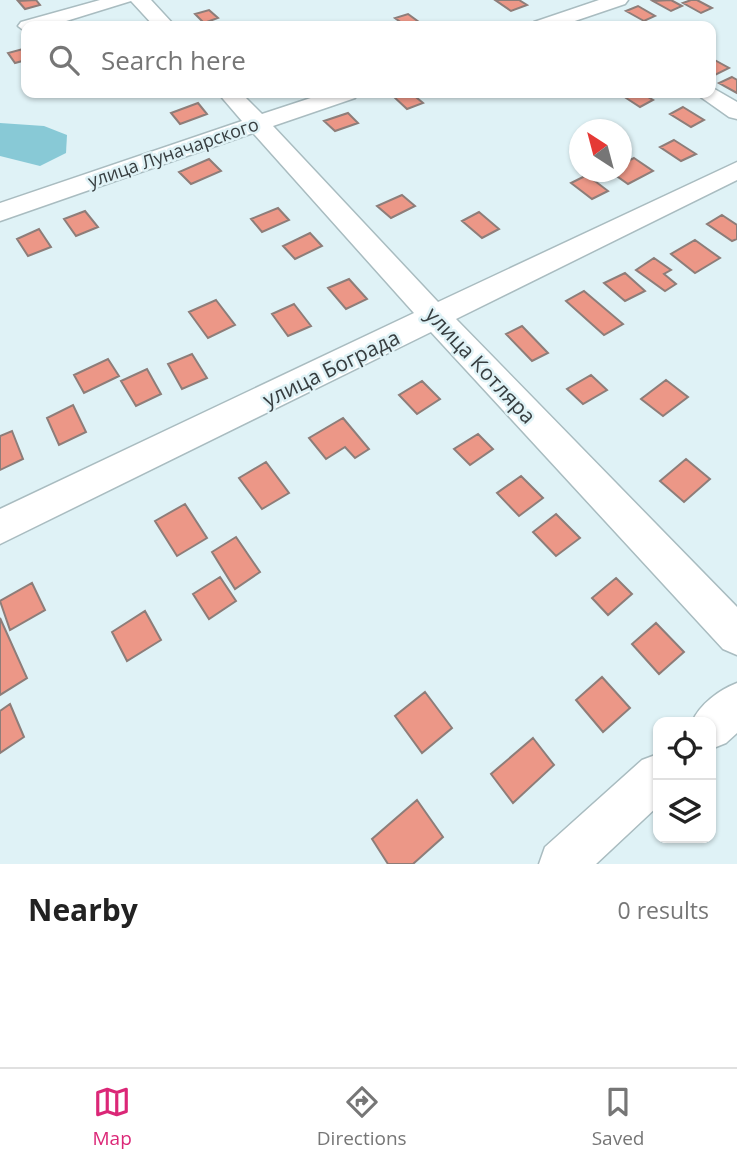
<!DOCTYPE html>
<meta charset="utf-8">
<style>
body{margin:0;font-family:"Open Sans",sans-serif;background:#f2f2f2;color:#222}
.controls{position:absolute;right:21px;bottom:21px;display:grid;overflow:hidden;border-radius:14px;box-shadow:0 2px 5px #0004}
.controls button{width:63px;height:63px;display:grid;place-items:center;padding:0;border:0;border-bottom:2px solid #e0e0e0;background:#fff;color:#222;font:35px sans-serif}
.compass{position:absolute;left:569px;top:119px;width:63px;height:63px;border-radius:50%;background:#fff;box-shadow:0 2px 5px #0004;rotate:324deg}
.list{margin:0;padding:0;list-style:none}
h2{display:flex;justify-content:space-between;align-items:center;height:91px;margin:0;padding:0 28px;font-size:30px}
h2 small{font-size:23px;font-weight:400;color:#767676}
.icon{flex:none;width:38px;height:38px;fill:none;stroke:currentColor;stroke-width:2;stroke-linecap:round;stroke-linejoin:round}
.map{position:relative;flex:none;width:737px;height:864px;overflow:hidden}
.search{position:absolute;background:#fff;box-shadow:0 2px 5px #0004;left:21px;right:21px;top:21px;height:77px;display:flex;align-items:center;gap:18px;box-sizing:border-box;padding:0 24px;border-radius:14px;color:#767676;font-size:26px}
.sheet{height:203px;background:#fff}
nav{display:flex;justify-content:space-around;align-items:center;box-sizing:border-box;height:98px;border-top:2px solid #e0e0e0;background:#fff;font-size:19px;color:#767676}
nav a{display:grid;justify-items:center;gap:4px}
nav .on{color:#db2777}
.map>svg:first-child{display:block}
.green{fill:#88c9d6}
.building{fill:#ec9787;stroke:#8d7d79;stroke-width:2}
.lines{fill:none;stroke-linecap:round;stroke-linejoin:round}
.minor-casing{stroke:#a9bcc0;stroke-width:3}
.minor{fill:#fff;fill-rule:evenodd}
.labels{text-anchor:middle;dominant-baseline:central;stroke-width:5;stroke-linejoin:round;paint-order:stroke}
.far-street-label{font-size:18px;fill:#373e40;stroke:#dff2f6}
.street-label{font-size:21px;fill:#373e40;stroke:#dff2f6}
</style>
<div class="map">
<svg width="737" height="864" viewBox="0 0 737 864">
<rect width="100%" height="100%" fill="#dff2f6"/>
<path class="green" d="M0,123L44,126L67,135L66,153L40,166L0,156Z"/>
<path class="building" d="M36,0L40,5L25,9L18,1Z
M495,0H519L527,5L511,11Z
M671,0L682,6L671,11L653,1Z
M691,0H697L712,8L701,13L683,3Z
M638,6L655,16L644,21L626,11Z
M209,10L218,18L204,23L195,14Z
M408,14L423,25L406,26L395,18Z
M23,49L26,60L15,63L8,53Z
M711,58L729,68L711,77Z
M732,77L737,80V93L719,83Z
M403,93H411L423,103L407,109L393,96Z
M624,93H641L653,100L640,107L620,94Z
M198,103L207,114L180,124L171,113Z
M683,107L704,120L691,127L670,114Z
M348,113L358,123L335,131L324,121Z
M674,140L696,154L681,161L660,147Z
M634,158L653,171L628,184L611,172H622V164Z
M209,159L221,171L191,184L179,172Z
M587,175L608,191L592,199L571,183Z
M402,195L415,206L391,218L377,206Z
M278,208L289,220L262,232L251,219Z
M85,211L98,227L76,236L64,219Z
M479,212L499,229L482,238L462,221Z
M722,215L737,225V239L732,241L707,224Z
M39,229L51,247L28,256L17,239Z
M310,233L322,246L295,259L283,246Z
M695,240L720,258L695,273L671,254Z
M654,258L671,270L664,274L676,284L665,291L636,270Z
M625,273L645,291L625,301L604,283Z
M349,279L367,299L346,309L328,288Z
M584,291L623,324L604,335L566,301Z
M216,300L235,325L208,338L189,312Z
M294,304L311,326L288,336L272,314Z
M522,326L548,353L532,361L506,334Z
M192,354L207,378L182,389L168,364Z
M108,359L119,376L84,393L74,375Z
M147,369L161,394L136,406L121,381Z
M591,375L607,390L583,404L567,389Z
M666,380L688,397L663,416L641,399Z
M422,381L440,399L417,414L399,395Z
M73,405L86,432L59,445L47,418Z
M343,418L369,449L355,458L345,447L326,459L309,438Z
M12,431L23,459L0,470V436Z
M478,434L493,449L470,465L454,449Z
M686,459L710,479L684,502L660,481Z
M266,462L289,493L262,509L239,478Z
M521,476L543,498L519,516L497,493Z
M185,504L207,538L177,556L155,521Z
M556,514L580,538L556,556L533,532Z
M236,537L260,572L235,589L212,552Z
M220,577L236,601L209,619L193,594Z
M616,578L632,594L608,615L592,598Z
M32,583L45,610L10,630L0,601Z
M145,611L161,640L127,661L112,632Z
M0,618L27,678L0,695Z
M656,623L684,652L659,674L632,644Z
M602,677L630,708L603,732L576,700Z
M425,692L452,728L422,753L395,716Z
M10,704L24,737L0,753V711Z
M533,738L554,765L513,803L491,774Z
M417,800L443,837L413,864H388L372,839Z"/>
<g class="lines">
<defs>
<path id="minor" d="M100,0H151L175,26H154L131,1L50,26H26V32L18,26L21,22Z
M599,0H628L625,4L560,26H531L534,22Z
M711,87L737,102V119L729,117L695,93H711Z
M218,93H241L262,114L326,93H358L355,98L273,126L438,302L737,162V180L456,319L737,607V655L723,649L431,332L0,544V509L414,313L253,133L0,221V203L242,121Z
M737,683V733L726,743L711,749V722H692C700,704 719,690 737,683Z
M658,754V806L596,864H539L545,847L642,760Z"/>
</defs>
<use href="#minor" class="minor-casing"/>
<use href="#minor" class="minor"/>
</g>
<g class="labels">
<g class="far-street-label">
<text transform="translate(173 152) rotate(-19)">улица Луначарского</text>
</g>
<g class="street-label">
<text transform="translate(481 365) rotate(47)">улица Котляра</text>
<text transform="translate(331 368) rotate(-26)">улица Бограда</text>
</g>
</g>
</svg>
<div class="controls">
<button><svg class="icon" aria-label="locate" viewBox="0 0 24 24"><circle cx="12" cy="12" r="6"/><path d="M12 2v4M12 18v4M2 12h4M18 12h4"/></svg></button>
<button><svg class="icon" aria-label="layers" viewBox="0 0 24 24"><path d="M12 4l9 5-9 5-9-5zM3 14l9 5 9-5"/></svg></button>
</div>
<svg class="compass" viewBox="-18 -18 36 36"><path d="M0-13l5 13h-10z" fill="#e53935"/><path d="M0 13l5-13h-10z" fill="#767676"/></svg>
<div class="search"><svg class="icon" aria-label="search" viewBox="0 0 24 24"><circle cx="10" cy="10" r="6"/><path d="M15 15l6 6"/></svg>Search here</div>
</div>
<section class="sheet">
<h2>Nearby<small>0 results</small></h2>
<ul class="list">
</ul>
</section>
<nav>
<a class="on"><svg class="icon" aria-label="map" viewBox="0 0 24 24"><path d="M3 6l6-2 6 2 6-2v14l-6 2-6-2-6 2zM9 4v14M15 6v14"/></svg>Map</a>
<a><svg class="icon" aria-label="directions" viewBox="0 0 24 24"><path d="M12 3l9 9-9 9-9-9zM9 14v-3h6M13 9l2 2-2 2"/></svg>Directions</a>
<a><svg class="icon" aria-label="saved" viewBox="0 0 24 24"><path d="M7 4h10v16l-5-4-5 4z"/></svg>Saved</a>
</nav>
